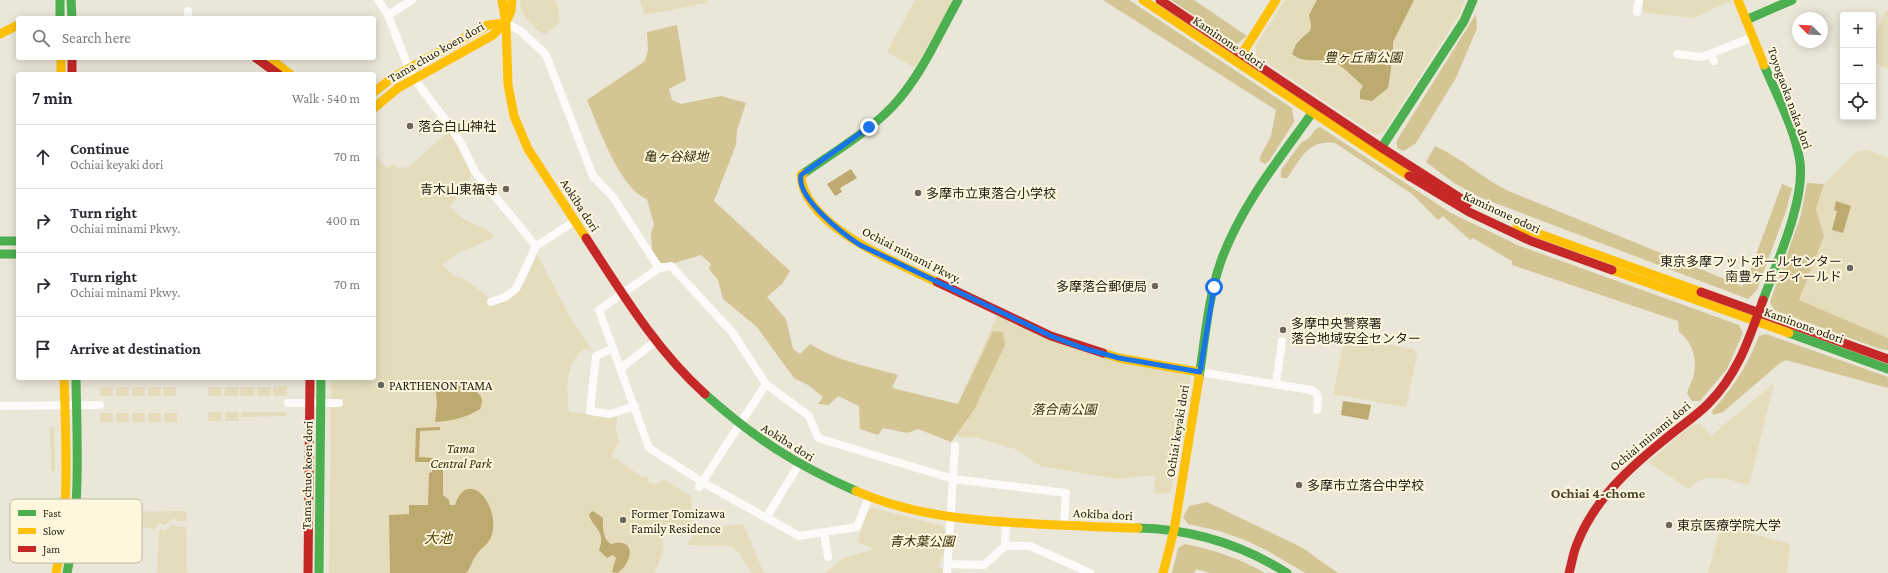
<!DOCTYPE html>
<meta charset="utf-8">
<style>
body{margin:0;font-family:"Crimson Pro","Noto Sans JP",serif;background:#f2f2f3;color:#2b2b33}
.controls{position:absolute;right:12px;top:12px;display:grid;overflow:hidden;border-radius:4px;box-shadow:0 2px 10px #0003}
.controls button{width:36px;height:36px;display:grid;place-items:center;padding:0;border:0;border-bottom:1px solid #e1e1e2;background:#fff;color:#2b2b33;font:20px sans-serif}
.compass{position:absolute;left:1792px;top:12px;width:36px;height:36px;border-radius:50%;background:#fff;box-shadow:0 2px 10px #0003;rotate:294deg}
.stop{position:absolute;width:12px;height:12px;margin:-9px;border:3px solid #1a73e8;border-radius:50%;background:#fff}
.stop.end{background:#1a73e8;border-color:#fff;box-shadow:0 1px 4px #0008}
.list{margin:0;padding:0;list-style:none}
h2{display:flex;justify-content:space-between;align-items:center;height:52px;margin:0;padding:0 16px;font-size:17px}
h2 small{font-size:13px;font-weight:400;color:#7c7c81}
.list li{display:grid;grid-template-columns:26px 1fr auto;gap:12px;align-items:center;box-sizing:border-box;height:64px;padding:0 16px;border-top:1px solid #e1e1e2}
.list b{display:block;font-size:15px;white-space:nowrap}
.list p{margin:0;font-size:13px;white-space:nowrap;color:#7c7c81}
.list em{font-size:13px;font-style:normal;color:#7c7c81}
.icon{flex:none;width:22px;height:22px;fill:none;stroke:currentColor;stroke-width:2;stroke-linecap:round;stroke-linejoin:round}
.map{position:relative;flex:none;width:1888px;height:573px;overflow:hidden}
.search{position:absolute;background:#fff;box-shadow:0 2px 10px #0003;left:16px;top:16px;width:360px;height:44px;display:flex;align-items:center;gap:10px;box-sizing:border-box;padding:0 14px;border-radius:4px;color:#7c7c81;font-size:15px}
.panel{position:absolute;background:#fff;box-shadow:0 2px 10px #0003;left:16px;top:72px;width:360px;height:308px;border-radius:4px}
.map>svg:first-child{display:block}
.green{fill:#e5dcbc}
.forest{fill:#d4c595}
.water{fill:#bcaa71}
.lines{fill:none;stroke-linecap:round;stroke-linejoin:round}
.street{stroke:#fcfbf9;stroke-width:8}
.fast{stroke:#4caf50;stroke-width:9}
.slow{stroke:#ffc107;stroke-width:9}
.jam{stroke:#c62828;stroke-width:9}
.route{stroke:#1a73e8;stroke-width:5}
.poi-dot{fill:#6a675c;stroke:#fff7dd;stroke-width:1.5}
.labels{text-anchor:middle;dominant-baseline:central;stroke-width:4;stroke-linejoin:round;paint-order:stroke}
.street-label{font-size:13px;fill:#252219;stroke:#fff7dd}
.park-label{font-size:13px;font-style:italic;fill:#362c0a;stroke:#fff7dd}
.poi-label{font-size:13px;fill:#252219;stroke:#fff7dd;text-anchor:start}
.neighbourhood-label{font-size:14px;font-weight:bold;fill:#4b442f;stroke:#fff7dd}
.water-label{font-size:14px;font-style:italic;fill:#514000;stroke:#fff7dd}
.key{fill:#fff7dd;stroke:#beb7a2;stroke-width:1}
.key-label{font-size:11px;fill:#252219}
</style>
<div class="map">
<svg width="1888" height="573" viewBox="0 0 1888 573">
<rect width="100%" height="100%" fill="#eae6d8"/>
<path class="green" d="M520,0H554L558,5L560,23L544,35C533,26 520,16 520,0Z
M640,0H708L707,3L644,15Z
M915,0H954L915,68L887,52Z
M1285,0H1465L1459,15L1384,132L1375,135L1257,56L1255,46Z
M1643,0H1731V1L1693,18L1645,13L1642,9Z
M1886,10L1888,11V69L1873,62V40Z
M449,131L472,174L457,199L449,206L463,219L489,231L495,237L456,254L442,265L453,276L465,279L496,303C524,296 526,277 537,254L571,319L593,351L584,349C564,364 567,389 569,412L608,417L617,415L616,429L619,443L611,455L642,477H647L649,483L657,484L663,479L691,496L692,529L662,533L664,548L655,573H329L331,378H374V155L388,168L393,164L399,168L409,167Z
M1867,150L1888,158V338L1799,300L1824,236L1816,209L1824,184L1856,152Z
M997,316L1188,375L1191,380L1171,493L1154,494L1155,475L1117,479L1041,466L1015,449L975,437L961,438L946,430Z
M1345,337L1413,349L1417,354L1406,407L1333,394Z
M1774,383L1749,485C1731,480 1703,470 1689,489L1648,462L1692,425L1701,424L1711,436Z
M287,386V396H273V387Z
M113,387V396H100V388Z
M116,387H129V396H116Z
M132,387H145V396H132Z
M148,387H161V396H148Z
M163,387H176V396H163Z
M208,387H222V396H208Z
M225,387H239V396H224Z
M240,387H255L254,396H240Z
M257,387H271V396H257Z
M208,412H222V421H208Z
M225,412H239V421H225Z
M241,412H286L287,416L241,417Z
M100,413H113V422H100Z
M116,413H129V422H116Z
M132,413H145V422H132Z
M148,413H161V422H148Z
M164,413H177V422H164Z
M50,427H54L55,471H51Z
M873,508L943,526C950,538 944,555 938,566L926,563L944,569V573H825L843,558L875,549L857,542L868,510Z
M186,511L187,521H177L174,518L164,525L159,523L155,530C144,526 133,529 122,526C117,524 115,522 110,523V512Z
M173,524L174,526L186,527L187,573H157L159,532L161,528L165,531Z
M743,524L763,571L766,573H752L740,554L732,546L686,545L696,531Z
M1721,525L1790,544L1787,573H1708Z"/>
<path class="forest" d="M1103,0H1129L1292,108L1294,122L1269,161L1265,164L1260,161V157L1271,136L1276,110Z
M1171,0H1194L1247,36L1237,44Z
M1476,14L1477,28L1456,78L1416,143L1404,151L1397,148V140Z
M677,25L686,80L669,89L672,100L681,104L721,96L746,103L737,130L736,145L714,201L790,271L782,284L767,297L786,319L793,349L800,354L810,344C837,361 867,366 898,375L892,388L958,404L993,331L1003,332L1005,345L974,410L951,442L918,429L907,433L883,428L878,435L860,429L859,406L838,396L829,405L818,404L823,397L808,385L794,378L757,327L723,299L718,280L709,269L711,264L701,255L671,264L658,263L652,252L651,233L654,225L647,199C620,189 598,126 587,100L645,61L648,50L647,32Z
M1320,127L1451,213L1520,246L1739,325L1743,333L1727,369L1700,401H1692L1687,393C1689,387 1691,383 1693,378C1698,361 1693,342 1679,332L1678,321L1512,265V261L1473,238L1470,240L1443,216L1438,220L1412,194L1335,143C1308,139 1301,159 1287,178H1281V170L1301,143L1309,138L1315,130Z
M1435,146C1460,157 1481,177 1506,190L1742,286L1746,282L1782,184L1792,188L1786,211L1757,290L1748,299L1482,198L1454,183L1426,162Z
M1807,183L1824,184L1816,209L1824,236L1799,300L1888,338V350L1880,349L1774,310L1770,302L1801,215Z
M1766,334L1888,377V388L1786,360L1780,363L1723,412L1713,415L1712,411C1735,385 1746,368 1759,336Z
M1207,502L1301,547L1338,573H1305L1268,551L1245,540L1219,531L1188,524L1183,517L1189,506Z
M1185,544C1213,550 1240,558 1265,573H1210L1196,569L1194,573H1172L1178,548Z"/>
<path class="water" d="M1317,0H1414L1393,42V55L1388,88L1372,101L1360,99V91L1363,86C1355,79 1343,66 1334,62C1321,57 1305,65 1292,54C1294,50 1295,45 1298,42C1309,29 1314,35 1309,15Z
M851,169L857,178L840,188L842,192L835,196L827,184Z
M1836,201L1851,206L1843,233L1832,230L1837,211L1834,210Z
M435,381C446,382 480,385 482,400C482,402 481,406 480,409C466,418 451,421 435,422L437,405Z
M1343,401L1371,405L1368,420L1341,415Z
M440,427V430L420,431L419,457L434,458L440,461L438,464L429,465V462H415L416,428Z
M432,470H443V495L449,500L450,505H455C467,467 500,503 492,535C489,544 482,547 477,554C472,560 471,568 466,573H390L389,515L409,514V505H428L429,473L432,472Z
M593,511L603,518C603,527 602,538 611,544C639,536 631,566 617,573L612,572L616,558L613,555L607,558L599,550C607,530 591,527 589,514Z"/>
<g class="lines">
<path class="street" d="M378,0L388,15L409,69L418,84L450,126L462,145L475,172L536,246
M188,11V18
M1637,12L1639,0
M388,15L412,0
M506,23L522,32L546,55L593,176L613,197L659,268L671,266L732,332L766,384L809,416L818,438L953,479L1066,493L1064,525
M1677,54L1702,57L1753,37
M1710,54L1714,61
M659,268L599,310L649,448L704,483L799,536L857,527L869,497
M491,302L505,297L516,289L536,246L575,221
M613,348L596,356L590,411L610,414L635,406
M621,368L656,341
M1199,372L1311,390L1316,393L1318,398L1317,410
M1276,384L1282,341
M288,403H339
M0,406L100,405
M699,487L766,384
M766,518L798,466
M824,533L828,557
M1005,546L1006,523
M948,564L984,565L1005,546H1030L1090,573
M947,573L955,446"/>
<path class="fast" d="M60,0V18
M71,0L72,18
M1746,20L1792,0
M1378,153L1464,21L1473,0
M803,174C834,152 867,133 893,106C921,76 938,36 958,0
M0,241H18
M0,254H18
M1763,300C1777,262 1805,201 1800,162C1795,129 1777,96 1764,65
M1789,333L1888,369
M1199,378C1205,339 1208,298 1221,261C1242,203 1282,156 1317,106
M705,394C754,438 796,465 856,491
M1138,528C1193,529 1241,544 1287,573
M67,573C81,508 77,444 76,378
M319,573L321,378"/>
<path class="slow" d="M502,0L506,24L508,85L514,116L528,149L586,238
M1143,0L1409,176
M1738,0L1764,65
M0,34L18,25
M61,58V74
M1238,60L1276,0
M273,61L290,74
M374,92L392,78L488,25L506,23
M374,108L398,88L493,35L507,20L511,11L512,0
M803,174L801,175C803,226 897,263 937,282
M1517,226L1701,292
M1612,270L1789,333
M1103,353L1119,358L1199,372
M856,491C919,519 991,522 1059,525C1086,526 1112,528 1138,528
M56,573C70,508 66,444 64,378
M1163,573L1174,530L1199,378"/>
<path class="jam" d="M1160,0L1382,148L1468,203
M72,58V74
M256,58L278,74
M1409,176L1469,212L1531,241L1612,270
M586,238C622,293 656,350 705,394
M937,282L1051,336L1103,353
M1701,292L1888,359
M308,573L310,378
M1569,573C1572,563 1573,553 1577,544C1594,500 1628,469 1664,440C1678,428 1695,417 1708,404C1738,374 1749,339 1763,300"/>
</g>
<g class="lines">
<path class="route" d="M869,127L801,175C796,198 843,234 860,245L1051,336L1083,348L1119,358L1200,372L1214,287"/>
</g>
<g class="poi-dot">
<circle cx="410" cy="126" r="4"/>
<circle cx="506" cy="189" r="4"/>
<circle cx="918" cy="193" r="4"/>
<circle cx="1850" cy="268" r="4"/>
<circle cx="1155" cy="286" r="4"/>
<circle cx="1283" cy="330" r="4"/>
<circle cx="381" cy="385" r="4"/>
<circle cx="1299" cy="485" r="4"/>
<circle cx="623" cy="520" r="4"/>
<circle cx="1669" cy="525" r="4"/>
</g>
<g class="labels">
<g class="street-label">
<text transform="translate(1229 42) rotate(34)">Kaminone odori</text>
<text transform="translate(436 52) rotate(-30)">Tama chuo koen dori</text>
<text transform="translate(1790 98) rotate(70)">Toyogaoka naka dori</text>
<text transform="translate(580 205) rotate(57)">Aokiba dori</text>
<text transform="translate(1502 212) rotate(25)">Kaminone odori</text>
<text transform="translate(912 255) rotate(27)">Ochiai minami Pkwy.</text>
<text transform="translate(1804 325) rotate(20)">Kaminone odori</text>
<text transform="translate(1177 431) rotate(-81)">Ochiai keyaki dori</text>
<text transform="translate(1650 436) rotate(-40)">Ochiai minami dori</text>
<text transform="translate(788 442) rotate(32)">Aokiba dori</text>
<text transform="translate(307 475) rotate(-89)">Tama chuo koen dori</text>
<text transform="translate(1103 514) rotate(3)">Aokiba dori</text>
</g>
<g class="park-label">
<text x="1363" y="57">豊ヶ丘南公園</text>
<text x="676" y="156">亀ヶ谷緑地</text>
<text x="1064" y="409">落合南公園</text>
<text x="461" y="448">Tama<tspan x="461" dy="15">Central Park</tspan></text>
<text x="922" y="541">青木葉公園</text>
</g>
<g class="poi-label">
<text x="418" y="126">落合白山神社</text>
<text x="498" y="189" text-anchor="end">青木山東福寺</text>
<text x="926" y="193">多摩市立東落合小学校</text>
<text x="1842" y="261" text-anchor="end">東京多摩フットボールセンター<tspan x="1842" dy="15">南豊ヶ丘フィールド</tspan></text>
<text x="1147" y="286" text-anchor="end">多摩落合郵便局</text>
<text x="1291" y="323">多摩中央警察署<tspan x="1291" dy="15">落合地域安全センター</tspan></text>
<text x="389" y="385">PARTHENON TAMA</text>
<text x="1307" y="485">多摩市立落合中学校</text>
<text x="631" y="513">Former Tomizawa<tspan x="631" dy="15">Family Residence</tspan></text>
<text x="1677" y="525">東京医療学院大学</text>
</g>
<g class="neighbourhood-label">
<text x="1598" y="493">Ochiai 4-chome</text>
</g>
<g class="water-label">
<text x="438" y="538">大池</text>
</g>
</g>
<rect x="10" y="499" width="132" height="64" rx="6" class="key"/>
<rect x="18" y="510" width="18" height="6" fill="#4caf50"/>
<rect x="18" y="528" width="18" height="6" fill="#ffc107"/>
<rect x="18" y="546" width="18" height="6" fill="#c62828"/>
<g class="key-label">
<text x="43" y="517">Fast</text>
<text x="43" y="535">Slow</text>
<text x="43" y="553">Jam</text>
</g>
</svg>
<div class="controls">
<button>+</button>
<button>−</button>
<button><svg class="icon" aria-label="locate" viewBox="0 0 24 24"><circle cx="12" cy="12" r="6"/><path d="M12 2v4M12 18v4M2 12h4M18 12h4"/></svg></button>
</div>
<svg class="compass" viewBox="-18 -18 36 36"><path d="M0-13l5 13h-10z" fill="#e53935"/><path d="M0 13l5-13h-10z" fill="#7c7c81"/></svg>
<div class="stop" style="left:1214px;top:287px"></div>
<div class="stop end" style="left:869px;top:127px"></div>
<div class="search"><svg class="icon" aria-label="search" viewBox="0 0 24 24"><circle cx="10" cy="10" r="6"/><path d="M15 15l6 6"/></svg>Search here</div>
<section class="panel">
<h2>7 min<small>Walk · 540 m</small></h2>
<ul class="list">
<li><svg class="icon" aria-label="ahead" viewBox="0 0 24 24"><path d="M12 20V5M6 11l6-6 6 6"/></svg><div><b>Continue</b><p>Ochiai keyaki dori</p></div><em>70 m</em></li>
<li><svg class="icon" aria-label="right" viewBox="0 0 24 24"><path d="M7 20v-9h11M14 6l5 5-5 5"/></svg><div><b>Turn right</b><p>Ochiai minami Pkwy.</p></div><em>400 m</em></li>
<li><svg class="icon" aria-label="right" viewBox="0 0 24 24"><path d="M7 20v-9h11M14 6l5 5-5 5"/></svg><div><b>Turn right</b><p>Ochiai minami Pkwy.</p></div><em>70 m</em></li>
<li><svg class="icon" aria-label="arrive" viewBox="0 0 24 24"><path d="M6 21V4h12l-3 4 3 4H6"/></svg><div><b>Arrive at destination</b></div></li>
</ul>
</section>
</div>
